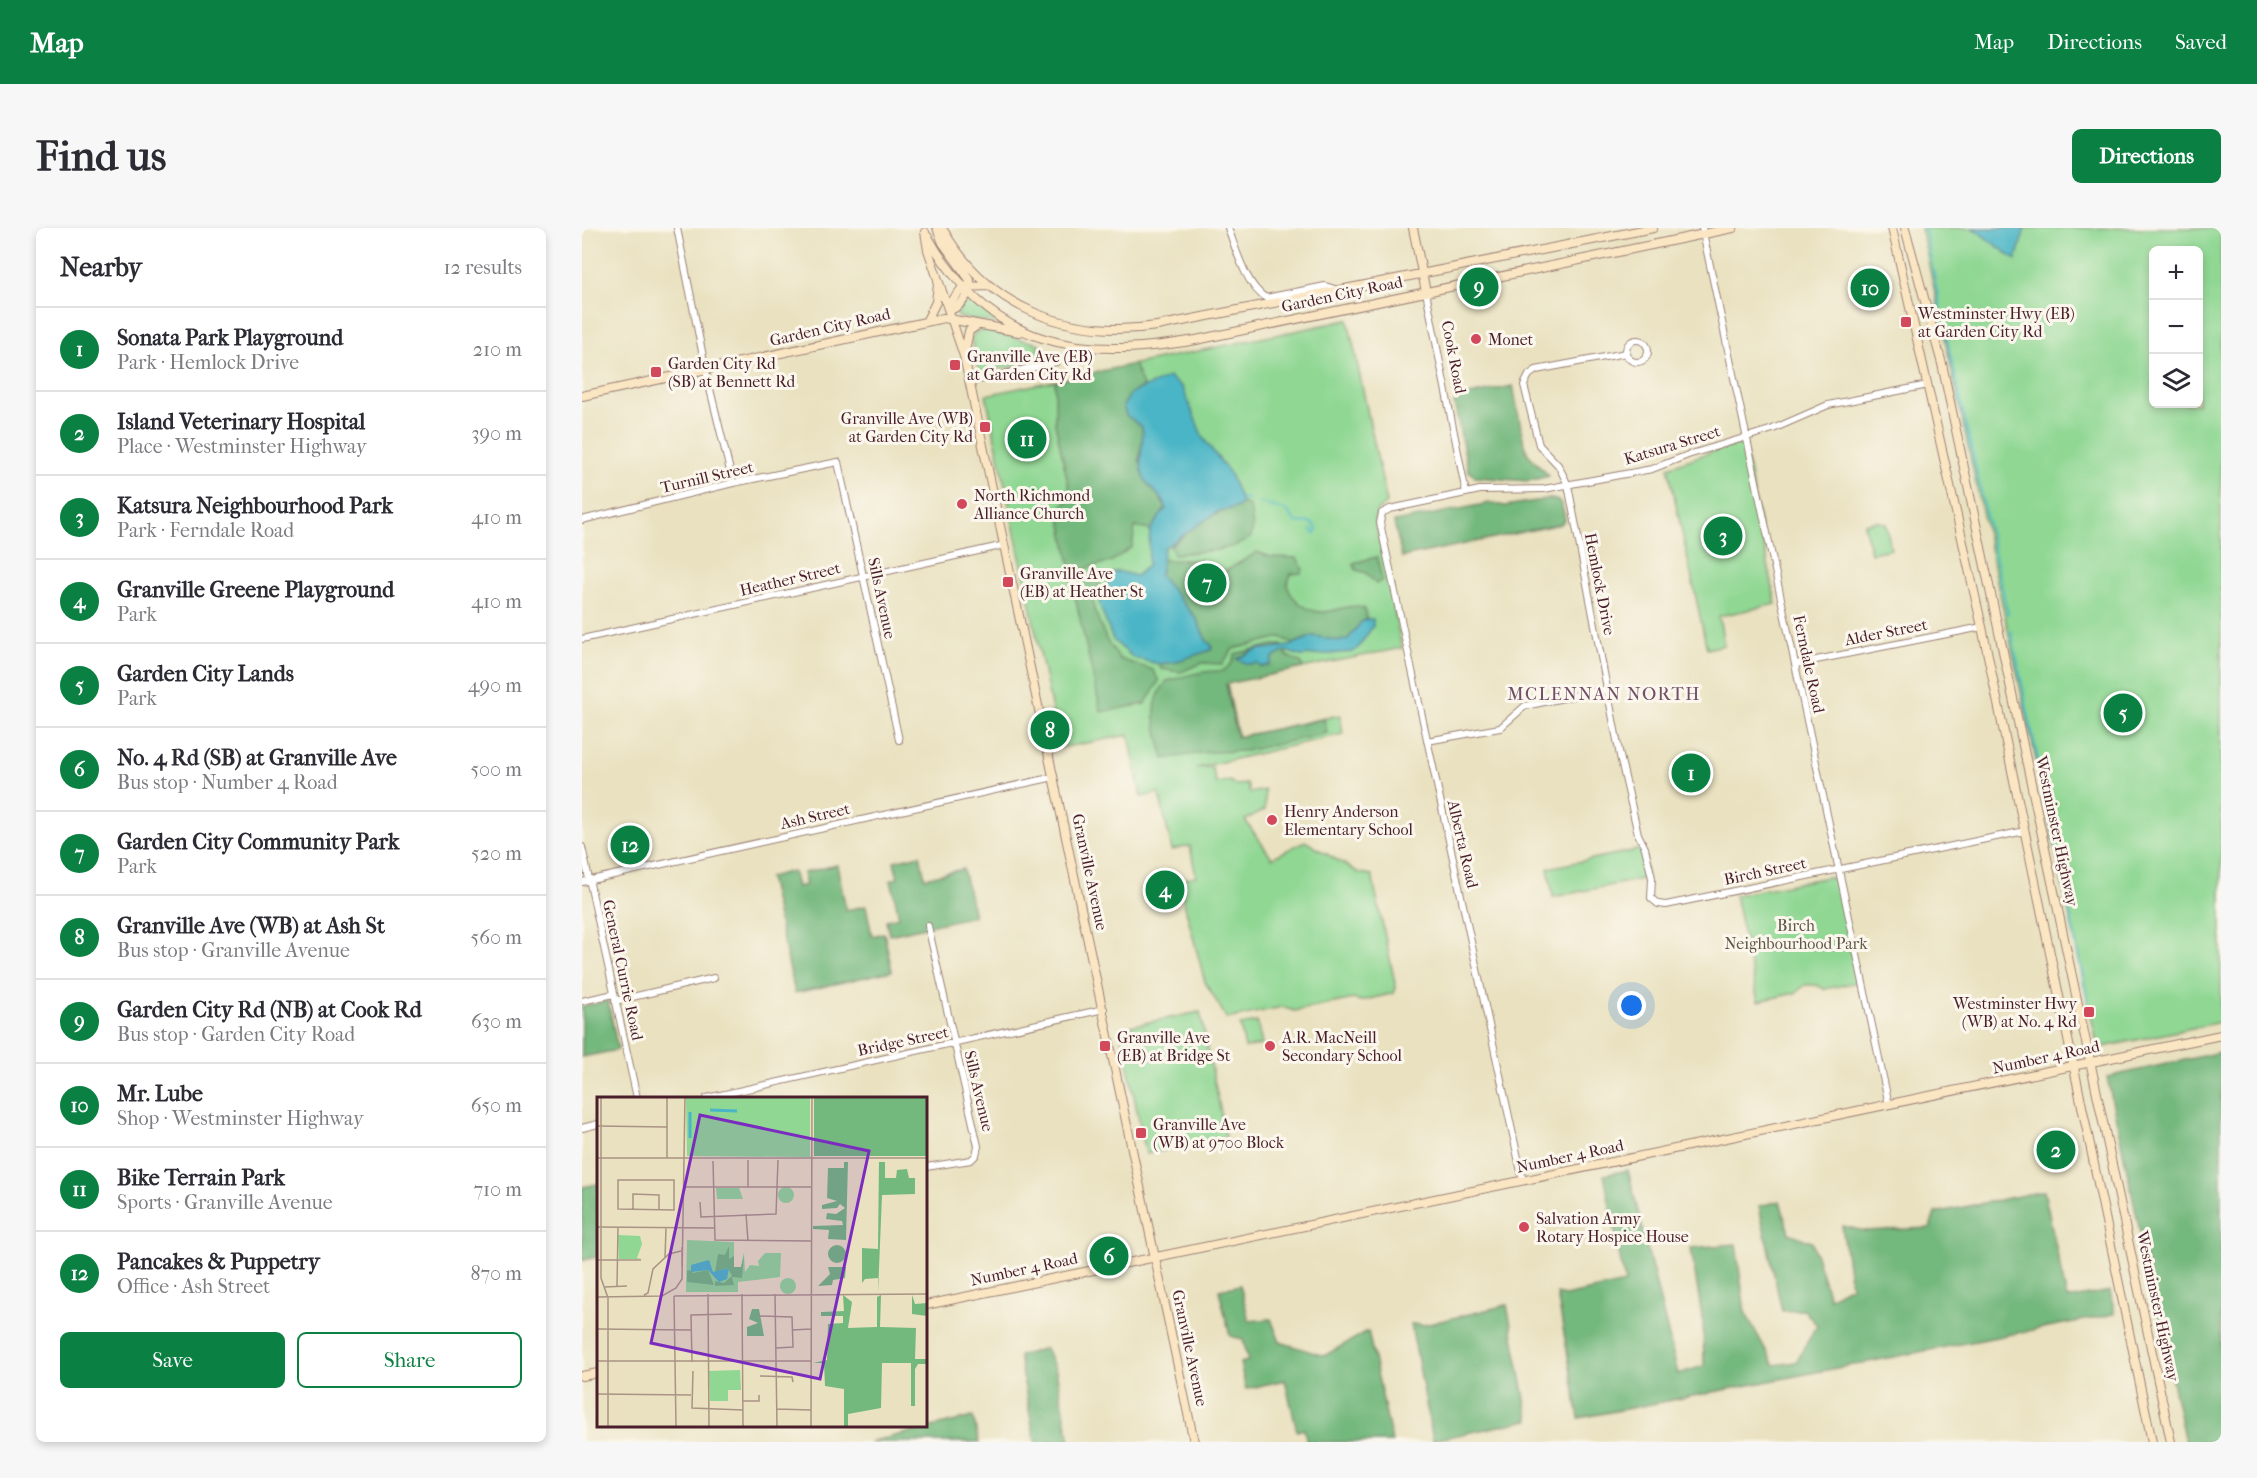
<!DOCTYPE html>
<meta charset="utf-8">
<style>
body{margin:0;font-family:"IM FELL French Canon",serif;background:#f7f7f7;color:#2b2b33}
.controls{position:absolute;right:18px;top:18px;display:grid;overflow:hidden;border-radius:9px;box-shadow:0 3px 9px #0003}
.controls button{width:54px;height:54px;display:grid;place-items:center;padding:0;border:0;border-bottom:2px solid #e1e1e2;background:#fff;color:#2b2b33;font:30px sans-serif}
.you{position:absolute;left:1050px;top:778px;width:21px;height:21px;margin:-15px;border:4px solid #fff;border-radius:50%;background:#1a73e8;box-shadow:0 0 0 9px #1a73e833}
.badge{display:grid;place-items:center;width:39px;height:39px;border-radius:50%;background:#0b8043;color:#fff;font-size:20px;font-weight:700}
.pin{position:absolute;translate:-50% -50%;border:3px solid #fff;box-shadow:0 2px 6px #0006}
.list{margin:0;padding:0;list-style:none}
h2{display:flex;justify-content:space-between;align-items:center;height:78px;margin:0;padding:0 24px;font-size:26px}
h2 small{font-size:20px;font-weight:400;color:#7c7c81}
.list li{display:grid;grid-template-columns:39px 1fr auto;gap:18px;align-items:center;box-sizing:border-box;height:84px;padding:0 24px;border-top:2px solid #e1e1e2}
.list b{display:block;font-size:22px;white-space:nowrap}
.list p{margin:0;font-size:20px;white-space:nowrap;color:#7c7c81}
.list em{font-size:20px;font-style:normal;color:#7c7c81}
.actions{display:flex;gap:12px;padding:18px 24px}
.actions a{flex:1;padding:14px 0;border:2px solid #0b8043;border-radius:9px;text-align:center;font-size:21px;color:#0b8043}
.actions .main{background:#0b8043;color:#fff}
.icon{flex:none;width:33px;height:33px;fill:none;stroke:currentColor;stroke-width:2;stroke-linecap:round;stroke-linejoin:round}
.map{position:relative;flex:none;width:1639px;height:1214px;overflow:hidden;border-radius:9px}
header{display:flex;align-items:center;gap:36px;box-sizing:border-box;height:84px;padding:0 30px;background:#0b8043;color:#fff}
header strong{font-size:28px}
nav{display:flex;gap:33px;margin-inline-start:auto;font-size:21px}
.intro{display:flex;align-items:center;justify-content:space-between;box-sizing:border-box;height:144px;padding:0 36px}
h1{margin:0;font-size:42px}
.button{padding:15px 27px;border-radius:9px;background:#0b8043;color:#fff;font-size:21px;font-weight:700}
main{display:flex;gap:36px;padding:0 36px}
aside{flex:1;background:#fff;border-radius:9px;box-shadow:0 3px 9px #0003}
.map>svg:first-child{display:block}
.green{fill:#8fd793;stroke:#6c7b5f;stroke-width:1.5;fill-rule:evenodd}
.forest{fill:#73b87d;stroke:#5e6c54;stroke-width:1.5}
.water{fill:#49b5c6;stroke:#4a6a78;stroke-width:1.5}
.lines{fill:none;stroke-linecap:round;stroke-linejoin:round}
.stream{stroke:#49b5c6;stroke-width:2}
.street-casing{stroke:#9a8075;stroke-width:8}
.secondary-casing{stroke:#9a8075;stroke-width:10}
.street{stroke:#fff;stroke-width:6}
.secondary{stroke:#fbe6c4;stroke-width:8}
.poi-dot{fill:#d1495b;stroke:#fbf7ec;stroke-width:2}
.labels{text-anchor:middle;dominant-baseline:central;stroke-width:6;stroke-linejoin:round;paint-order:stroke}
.street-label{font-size:16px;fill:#4a1f2b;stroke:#fbf7ec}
.poi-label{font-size:16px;fill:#4a1f2b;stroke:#fbf7ec;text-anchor:start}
.park-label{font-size:16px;fill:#5f564a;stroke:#fbf7ec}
.neighbourhood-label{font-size:18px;letter-spacing:1.5px;fill:#714f68;stroke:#fbf7ec}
.inset-river{fill:none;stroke:#49b5c6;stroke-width:3}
.inset-road{fill:none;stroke:#a99384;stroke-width:1.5}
.view{fill:#7b2cbf;fill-opacity:0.15;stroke:#7b2cbf;stroke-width:3}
.inset-edge{fill:none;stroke:#4a1f2b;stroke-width:3}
</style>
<header>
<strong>Map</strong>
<nav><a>Map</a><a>Directions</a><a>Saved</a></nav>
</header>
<div class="intro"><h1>Find us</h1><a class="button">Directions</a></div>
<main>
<aside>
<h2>Nearby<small>12 results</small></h2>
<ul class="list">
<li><span class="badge">1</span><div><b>Sonata Park Playground</b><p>Park · Hemlock Drive</p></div><em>210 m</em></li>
<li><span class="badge">2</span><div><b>Island Veterinary Hospital</b><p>Place · Westminster Highway</p></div><em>390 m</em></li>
<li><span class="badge">3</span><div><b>Katsura Neighbourhood Park</b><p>Park · Ferndale Road</p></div><em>410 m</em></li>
<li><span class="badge">4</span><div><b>Granville Greene Playground</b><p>Park</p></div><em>410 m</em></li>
<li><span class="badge">5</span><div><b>Garden City Lands</b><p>Park</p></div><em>490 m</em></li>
<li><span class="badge">6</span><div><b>No. 4 Rd (SB) at Granville Ave</b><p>Bus stop · Number 4 Road</p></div><em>500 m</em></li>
<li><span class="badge">7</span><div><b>Garden City Community Park</b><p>Park</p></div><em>520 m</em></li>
<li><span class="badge">8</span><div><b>Granville Ave (WB) at Ash St</b><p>Bus stop · Granville Avenue</p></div><em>560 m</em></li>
<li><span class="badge">9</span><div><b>Garden City Rd (NB) at Cook Rd</b><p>Bus stop · Garden City Road</p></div><em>630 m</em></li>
<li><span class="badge">10</span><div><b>Mr. Lube</b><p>Shop · Westminster Highway</p></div><em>650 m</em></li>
<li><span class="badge">11</span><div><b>Bike Terrain Park</b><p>Sports · Granville Avenue</p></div><em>710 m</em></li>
<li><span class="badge">12</span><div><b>Pancakes &amp; Puppetry</b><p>Office · Ash Street</p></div><em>870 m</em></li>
</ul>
<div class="actions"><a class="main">Save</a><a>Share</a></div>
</aside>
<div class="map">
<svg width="1639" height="1214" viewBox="0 0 1639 1214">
<rect width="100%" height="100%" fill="#fbf7ec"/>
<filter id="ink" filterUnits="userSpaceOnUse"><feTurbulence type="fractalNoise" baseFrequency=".0167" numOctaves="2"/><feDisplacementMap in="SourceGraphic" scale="12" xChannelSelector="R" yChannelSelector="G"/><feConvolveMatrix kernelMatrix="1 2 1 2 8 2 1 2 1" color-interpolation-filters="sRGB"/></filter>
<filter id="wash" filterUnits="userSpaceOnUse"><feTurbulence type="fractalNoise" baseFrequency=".008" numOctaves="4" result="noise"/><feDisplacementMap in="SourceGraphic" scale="24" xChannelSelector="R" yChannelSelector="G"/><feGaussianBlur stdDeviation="1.35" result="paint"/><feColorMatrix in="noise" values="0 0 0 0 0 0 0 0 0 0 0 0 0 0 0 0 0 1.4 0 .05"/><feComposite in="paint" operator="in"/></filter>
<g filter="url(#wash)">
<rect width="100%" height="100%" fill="#e9e1bf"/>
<path class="green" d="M1339,0H1639V794L1516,820ZM1572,22H1616V176H1572Z
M386,71L418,96L376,89V83Z
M766,92L805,275L795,283L793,290L820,420L645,455L656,509L758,487L761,506L614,540L630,539L634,555L648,553L653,557L665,556L668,565L683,562V582L663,592L690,630L723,613L777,645L790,647L814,760L812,765L779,773L772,771L712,783L700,779L645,791L623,754L596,652L614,648L608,618L590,622L577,565L559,569L547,507L478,520L404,167Z
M402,102L458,116L456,121L459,125L456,134L397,145L389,110L394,104Z
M1155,215L1163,221L1194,376L1137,388L1142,417L1125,421L1086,239Z
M1295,293L1304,296L1309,321L1289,325L1282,296Z
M1060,621L1066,650L971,669L966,640Z
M1246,649L1252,651L1256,656L1276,754L1243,761L1234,757H1223L1213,765L1176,773L1153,667Z
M618,784L644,909L564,926L538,800Z
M675,794L680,817L663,820L658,797Z"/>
<path class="forest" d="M552,136L561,158L549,166L544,187L560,199L561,208L557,232L584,281L568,302L553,299L550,319L530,333L495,343L488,337L477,281L489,269L473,195V153Z
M931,158L942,216L946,226L967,248L946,253L893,249L886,242L872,174L877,173L878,169Z
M966,271C981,271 980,278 983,291L979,296L820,329L812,294L908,275L923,278Z
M660,275L668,278L671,299L669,309C649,325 617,323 592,326L588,318C610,300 629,284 656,279Z
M675,324L689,329L715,330L721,341L719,345L709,346L705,357C708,366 711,370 719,376C744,396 762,371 783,381L785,391L779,394L766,411L758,413L731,408L711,416L699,409L651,421L640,436L620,435L599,444L579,441L577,436L592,434L624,412L614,390L580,352L578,348L580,332H617L644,343Z
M795,329L800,352L794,356L784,345L774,342L771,335Z
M518,344L522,346L511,371L512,381L525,413L538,431L571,442L577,453L563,476L519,484L489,351Z
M690,417H700L705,428L720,435L721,440L644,456L655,509L742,491L745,505L664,523L625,524L582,531C575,503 564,478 585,453C604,448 621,442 641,443L650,435L653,426Z
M338,627L343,650L381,641L392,688L307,707L304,692L317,689L309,652L316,650L312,633Z
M255,637L264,682L284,678L290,708L302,705L310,743L213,765L187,649L211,643L215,659L224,657L221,645Z
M26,773L36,822L0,829V778Z
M1639,824V1214H1603L1525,849Z
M1046,942L1096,1146L1122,1138L1121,1095L1109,1020L1154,1016L1163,1084L1192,1137L1214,1134L1235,1097L1222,1082L1200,1083L1177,978L1198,973L1207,1005L1230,1014L1247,1070L1269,1058L1260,998L1283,1003L1348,1000L1353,985L1462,963L1485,1071L1528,1063L1533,1086L997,1190L975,1066L983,1068L1043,1055L1022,947Z
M16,956V1029L0,1032V959Z
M658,1057L667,1093L689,1091L698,1114L742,1128L786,1103L810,1214H725L722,1201L715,1203L703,1152L664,1161L658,1135L666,1133L661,1111L648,1108L637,1062Z
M925,1077L947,1192L851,1212L829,1096L842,1097Z
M464,1120L474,1143L488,1214H453L437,1128Z
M391,1189L397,1214H288Z"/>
<path class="water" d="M1388,0H1443L1434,32L1392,1Z
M587,149L600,159L621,210L647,244L660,275L656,279L637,283L582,320L578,348L614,390L624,412L630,418L629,422L592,434L577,436L552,430L531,412L517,375L529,346L536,343L554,348L566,337L568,302L584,280C582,268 567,262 562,250C554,233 563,217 560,199L544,187L541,178L549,165Z
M785,391H791V398L776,420L771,424L719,428L704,423L691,429L688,437L679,439L676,435L666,436L655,431L673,422L707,418L731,408L758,413L766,411L779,394Z"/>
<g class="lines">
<path class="stream" d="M1343,0L1358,80L1426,386
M659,270L668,272
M676,274L705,283L714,294L730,295L735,301L733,306L729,302
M1429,403L1506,774"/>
</g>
</g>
<g filter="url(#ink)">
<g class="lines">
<defs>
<path id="street" d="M95,0L126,153L151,255
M646,0C654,21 664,58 684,70L743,58L753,61
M1120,0L1307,877
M844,64L884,265
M1044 123a11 11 0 1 1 22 0a11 11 0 1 1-22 0Z
M1044,125L954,142L947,147L942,157L957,217L976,237L986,257L1038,528L1056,606L1063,620L1070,650L1069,670L1076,676L1084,677L1443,603
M388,154L474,134
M0,292L151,255L256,234L317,512
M0,411L423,317
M1214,436L1400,399
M845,513L918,500L943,478L1025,461
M0,619L55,870
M0,654L472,549
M0,773L32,766
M33,773L132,750
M125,870L522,781
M0,900L16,896
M344,939L389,932L394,927L396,918L346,698
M941,953L798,295L800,285L808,281L898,262L962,261L1070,241L1106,227L1191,201L1246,177L1346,157"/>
<path id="secondary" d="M355,0L361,15L388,52C389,65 380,78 368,82
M360,0C406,81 486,111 575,98L1071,0
M831,0L844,64
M1310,0L1400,399L1570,1214
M1323,0L1360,136L1589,1214
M343,4L346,22L382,128L612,1214
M346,9C410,121 497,132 614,112L1151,0
M367,83L370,73L381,59L407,58
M345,92L354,74L356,56
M383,123L387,103L396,97
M0,168L362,90L437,104
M344,1077L1639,807
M0,1148L16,1145"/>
</defs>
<use href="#street" class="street-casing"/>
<use href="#secondary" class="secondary-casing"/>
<use href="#street" class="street"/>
<use href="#secondary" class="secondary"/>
</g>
</g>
<g class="poi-dot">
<rect x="1318" y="88" width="12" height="12" rx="3"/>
<circle cx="894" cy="111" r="6"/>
<rect x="367" y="131" width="12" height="12" rx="3"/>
<rect x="68" y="138" width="12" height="12" rx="3"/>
<rect x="397" y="193" width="12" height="12" rx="3"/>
<circle cx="380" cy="276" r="6"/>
<rect x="420" y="348" width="12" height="12" rx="3"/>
<circle cx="690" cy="592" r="6"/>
<rect x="1501" y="778" width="12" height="12" rx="3"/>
<rect x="517" y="812" width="12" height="12" rx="3"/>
<circle cx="688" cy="818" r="6"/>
<rect x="553" y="899" width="12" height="12" rx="3"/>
<circle cx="942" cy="999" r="6"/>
</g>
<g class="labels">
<g class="street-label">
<text transform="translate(760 66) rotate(-12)">Garden City Road</text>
<text transform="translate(248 99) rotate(-13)">Garden City Road</text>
<text transform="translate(872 129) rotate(79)">Cook Road</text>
<text transform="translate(1090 217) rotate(-17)">Katsura Street</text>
<text transform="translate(125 249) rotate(-13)">Turnill Street</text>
<text transform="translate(208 351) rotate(-13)">Heather Street</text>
<text transform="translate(1018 356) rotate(79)">Hemlock Drive</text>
<text transform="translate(300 370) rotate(78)">Sills Avenue</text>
<text transform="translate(1304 404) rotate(-11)">Alder Street</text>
<text transform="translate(1227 436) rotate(78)">Ferndale Road</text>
<text transform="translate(233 588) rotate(-13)">Ash Street</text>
<text transform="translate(1475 603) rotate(78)">Westminster Highway</text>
<text transform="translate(881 616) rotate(77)">Alberta Road</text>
<text transform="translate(1183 643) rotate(-12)">Birch Street</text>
<text transform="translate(508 644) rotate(78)">Granville Avenue</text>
<text transform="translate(41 742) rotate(78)">General Currie Road</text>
<text transform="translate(321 813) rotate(-12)">Bridge Street</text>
<text transform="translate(1464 829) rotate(-12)">Number 4 Road</text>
<text transform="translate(397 863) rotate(77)">Sills Avenue</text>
<text transform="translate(988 928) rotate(-12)">Number 4 Road</text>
<text transform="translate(442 1041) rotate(-12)">Number 4 Road</text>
<text transform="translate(1576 1078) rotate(78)">Westminster Highway</text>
<text transform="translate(608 1120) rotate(78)">Granville Avenue</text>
</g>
<g class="poi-label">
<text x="1336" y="85">Westminster Hwy (EB)<tspan x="1336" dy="18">at Garden City Rd</tspan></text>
<text x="906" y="111">Monet</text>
<text x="385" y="128">Granville Ave (EB)<tspan x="385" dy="18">at Garden City Rd</tspan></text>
<text x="86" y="135">Garden City Rd<tspan x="86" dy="18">(SB) at Bennett Rd</tspan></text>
<text x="391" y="190" text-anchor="end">Granville Ave (WB)<tspan x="391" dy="18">at Garden City Rd</tspan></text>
<text x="392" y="267">North Richmond<tspan x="392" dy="18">Alliance Church</tspan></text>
<text x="438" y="345">Granville Ave<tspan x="438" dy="18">(EB) at Heather St</tspan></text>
<text x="702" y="583">Henry Anderson<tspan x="702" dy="18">Elementary School</tspan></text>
<text x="1495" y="775" text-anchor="end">Westminster Hwy<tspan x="1495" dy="18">(WB) at No. 4 Rd</tspan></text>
<text x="535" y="809">Granville Ave<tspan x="535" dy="18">(EB) at Bridge St</tspan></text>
<text x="700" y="809">A.R. MacNeill<tspan x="700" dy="18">Secondary School</tspan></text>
<text x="571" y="896">Granville Ave<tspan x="571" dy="18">(WB) at 9700 Block</tspan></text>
<text x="954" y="990">Salvation Army<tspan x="954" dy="18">Rotary Hospice House</tspan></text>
</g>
<g class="park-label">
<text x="1214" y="697">Birch<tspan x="1214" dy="18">Neighbourhood Park</tspan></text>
</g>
<g class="neighbourhood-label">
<text x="1022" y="466">MCLENNAN NORTH</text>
</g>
</g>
<g transform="translate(15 869)">
<rect width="330" height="330" fill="#e9e1bf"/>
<path d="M89,0H213V60L90,59ZM181 98a8 8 0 1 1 16 0a8 8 0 1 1-16 0ZM142,91L146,102H120L119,91ZM21,138L43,139L45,147L40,161L45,162H22ZM90,143L137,145V170H144L147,155L148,175L153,168L162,169L161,164L168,156H184L183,180L141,185V195H89ZM183 189a8 8 0 1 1 16 0a8 8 0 1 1-16 0ZM143,273L144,293H131V304H113L112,274Z" fill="#8fd793"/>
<path d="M217,0H330V59H217ZM247,65H251L249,143L231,142L232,133L216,132V129L246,128L245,124L229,122L230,116L239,117L248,111L243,107L240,111L225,112V108L240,104L230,101L231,71H247ZM282,65H288V81H299L300,73L310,72L312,81H318V97L285,98L281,196V181L268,182L265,186V151L281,152ZM231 157a9 9 0 1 1 18 0a9 9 0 1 1-18 0ZM132,149V162L137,159V170H144L147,158L145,181L135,180L137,188L118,189V184L127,186L135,179L131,171L118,175L121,157L128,158ZM231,170H249L248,181L236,183L235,188L221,189L233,177ZM93,173L96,176L111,173L117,188L90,185V174ZM246,198L255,205L251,231L280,230V200L284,198L283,230L319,231L318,262H330V267H321L318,272V309H314V266H285L284,311L251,317V330H247V292L228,289L227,266H216L230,263L231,227L246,226V219H224V215L247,214ZM315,198L318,207L330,206V219L315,217ZM155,212H162L167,239H150V230L161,226L152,222Z" fill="#73b87d"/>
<path d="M112,163L116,175L132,171L130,182L122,185L111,173L94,175V168Z" fill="#49b5c6"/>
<path class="inset-river" d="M113,13L140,14M93,41V15"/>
<path class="inset-road" d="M4,0V181L11,201V330M0,29L70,30M0,61H330M70,61V0M116,64L118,143L215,144M21,83H77V113L21,112ZM86,90H215M151,90V63M103,105L104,120L179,117L181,63M36,112V97L62,98V113M149,117L151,144M0,130L117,131M68,161L69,131M0,163H44M85,169V150M20,189L21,130M8,190L30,189M111,197L112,330M145,197L146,330M178,197L180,330M47,198L51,196L56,172L72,157L84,154M77,199L330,197M77,199L79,330M0,200L65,199L79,191L85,182L88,0M162,219L195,220L196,250L179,251M0,232L94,233M195,233L214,232M0,264H214M95,265L94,218L135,217M96,274L95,311L146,313M163,279L195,280L196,285M0,297L94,298M145,304H162V298M180,312L214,313M214,330L215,0"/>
<path class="view" d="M103,18L272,54L223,282L54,246Z"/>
<rect width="330" height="330" class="inset-edge"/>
</g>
</svg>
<div class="controls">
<button>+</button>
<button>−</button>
<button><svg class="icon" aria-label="layers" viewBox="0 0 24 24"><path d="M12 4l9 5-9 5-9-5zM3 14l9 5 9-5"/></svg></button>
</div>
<div class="you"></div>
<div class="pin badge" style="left:1109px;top:545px">1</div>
<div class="pin badge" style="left:1474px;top:922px">2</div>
<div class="pin badge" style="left:1141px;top:308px">3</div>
<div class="pin badge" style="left:583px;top:662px">4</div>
<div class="pin badge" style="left:1541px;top:485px">5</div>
<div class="pin badge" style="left:527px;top:1028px">6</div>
<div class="pin badge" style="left:625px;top:355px">7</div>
<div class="pin badge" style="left:468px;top:502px">8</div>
<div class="pin badge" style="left:897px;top:59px">9</div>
<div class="pin badge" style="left:1288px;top:60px">10</div>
<div class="pin badge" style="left:445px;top:211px">11</div>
<div class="pin badge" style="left:48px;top:617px">12</div>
</div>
</main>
